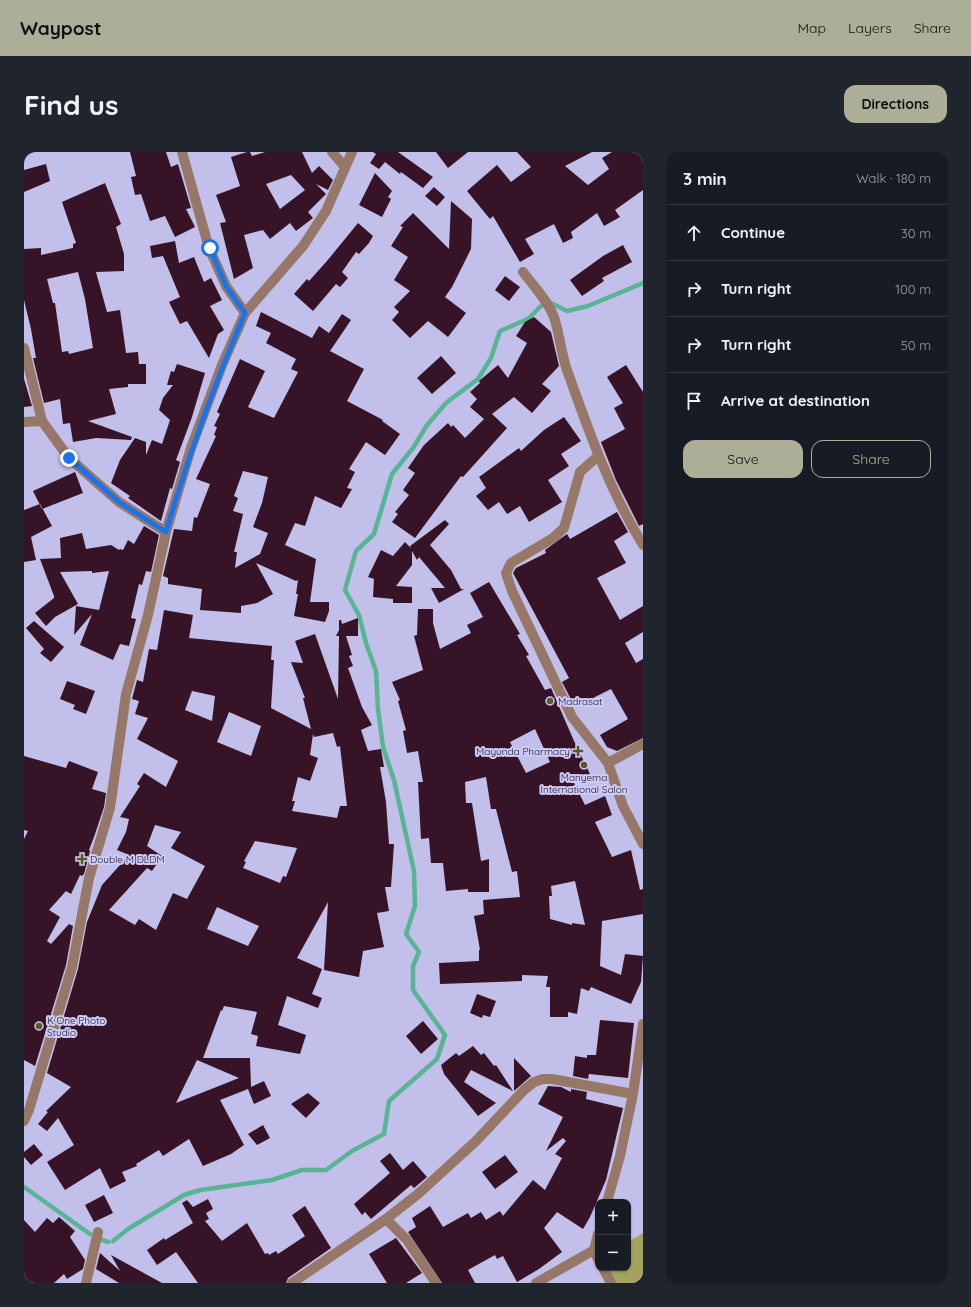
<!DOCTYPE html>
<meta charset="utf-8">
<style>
body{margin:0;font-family:Quicksand,sans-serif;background:#20242c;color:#f1f3f6}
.controls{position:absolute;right:12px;bottom:12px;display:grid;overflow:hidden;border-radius:8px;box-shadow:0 1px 3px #0004}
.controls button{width:36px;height:36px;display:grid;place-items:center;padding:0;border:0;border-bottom:1px solid #363941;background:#171b24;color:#f1f3f6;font:20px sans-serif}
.stop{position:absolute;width:12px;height:12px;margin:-9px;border:3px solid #1a73e8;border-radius:50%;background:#fff}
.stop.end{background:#1a73e8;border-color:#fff;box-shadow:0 1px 4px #0008}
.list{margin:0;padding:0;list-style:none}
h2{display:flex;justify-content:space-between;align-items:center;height:52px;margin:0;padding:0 16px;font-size:17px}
h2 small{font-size:13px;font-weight:400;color:#9ea1a6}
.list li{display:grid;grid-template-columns:26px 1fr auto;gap:12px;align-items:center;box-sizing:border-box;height:56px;padding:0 16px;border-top:1px solid #363941}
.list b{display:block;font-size:15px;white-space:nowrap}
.list em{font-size:13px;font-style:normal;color:#9ea1a6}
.actions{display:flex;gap:8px;padding:12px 16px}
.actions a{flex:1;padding:9px 0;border:1px solid #adae98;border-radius:12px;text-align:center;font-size:14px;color:#adae98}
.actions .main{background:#adae98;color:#111}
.icon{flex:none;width:22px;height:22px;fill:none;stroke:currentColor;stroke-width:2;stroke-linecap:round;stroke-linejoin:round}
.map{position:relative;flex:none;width:619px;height:1131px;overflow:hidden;border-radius:12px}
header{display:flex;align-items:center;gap:24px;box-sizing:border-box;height:56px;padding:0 20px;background:#adae98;color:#111}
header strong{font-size:19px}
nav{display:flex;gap:22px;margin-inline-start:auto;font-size:14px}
.intro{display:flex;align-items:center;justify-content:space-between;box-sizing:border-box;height:96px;padding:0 24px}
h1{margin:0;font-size:28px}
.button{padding:10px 18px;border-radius:12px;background:#adae98;color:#111;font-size:14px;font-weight:700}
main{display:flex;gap:24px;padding:0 24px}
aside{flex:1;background:#171b24;border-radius:12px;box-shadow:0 1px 3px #0004}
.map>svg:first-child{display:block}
.green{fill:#a5a45f}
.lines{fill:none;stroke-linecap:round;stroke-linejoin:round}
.stream{stroke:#57b594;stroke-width:4.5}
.building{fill:#361326;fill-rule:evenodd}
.minor{stroke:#977868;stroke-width:10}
.route{stroke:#1a73e8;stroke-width:5}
.poi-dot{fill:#595926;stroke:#cfcbf8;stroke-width:1.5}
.labels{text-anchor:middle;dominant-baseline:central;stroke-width:4;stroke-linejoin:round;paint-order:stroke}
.poi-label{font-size:10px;fill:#161524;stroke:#cfcbf8;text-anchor:start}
</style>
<header>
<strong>Waypost</strong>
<nav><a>Map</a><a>Layers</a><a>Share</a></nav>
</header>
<div class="intro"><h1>Find us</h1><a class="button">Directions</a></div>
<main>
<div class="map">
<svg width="619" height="1131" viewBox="0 0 619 1131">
<rect width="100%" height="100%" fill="#c2bfea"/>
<path class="green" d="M619,1081V1131H587L580,1116H604V1090Z"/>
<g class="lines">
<path class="stream" d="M525,150L543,159L564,154L619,131
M0,1035L66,1082
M75,1087L84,1090
M89,1089L104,1077L160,1043L176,1038L248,1028L278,1018H302L328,999L360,982L365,949L413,907L421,883L389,838V814L395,800L382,782L391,754L390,719L370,628L359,595L354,557L352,519L342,491L335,463L321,438L332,399L350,382L368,322L389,296L403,273L423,250L454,227L467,206L476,179L504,167L519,152"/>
</g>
<path class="building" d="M106,0H142L147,15L154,12L167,56L162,57L171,75L151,85L141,64L126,69L117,42L111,43L107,25L112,24Z
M223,0H226L228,4L241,0H278L288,21L295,14L309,28L304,38L292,32L302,42L284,60L289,66L272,79L266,71L246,87L239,78L220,83L229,116L210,127L196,71L202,70L192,43L216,34L207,5ZM267,23L281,38L256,57L242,32Z
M349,0H374L409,25L399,36L377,20L376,22L361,10L355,17L346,11L352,2Z
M412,0H444L424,16Z
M493,0H568L541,14L564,33L585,17L578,6L588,0H619V38L591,58L596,65L580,74L573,61L547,80L549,86L539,91L530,72L501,87L510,102L496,110L469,64L466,67L443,39L473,13L487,30L507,15Z
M22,12L26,29L0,40V18Z
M351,21L368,39L364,45L367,47L358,65L335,53Z
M81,31L97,72L92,75L100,102V119L72,120L83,160L96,158L102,201L114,200L115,212H122V232H104V235L85,237L92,262L64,269L108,285L107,288L72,286L49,290L46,271L39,272L36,247L20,251L9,206H12L7,177L0,148V97L17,96V103L49,96V92L52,91L38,50ZM54,120L61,147L69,196L45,202L44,199L38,200L31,151H29L23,127Z
M410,35L421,45L413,54L401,44Z
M427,49L448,67L447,97L428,135L421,145L442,161L424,185L404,169L386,186L368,168L375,160L370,155L386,139L370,128L384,105L367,94L379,75L376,74L389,61L425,97Z
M334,71L349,84L345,91L335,102L332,100L318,120L324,126L316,135L312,132L289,159L270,142L283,127L285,129L303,109Z
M151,89L155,111L170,105L180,130L187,126L198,148L186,154L200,178L194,182L185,206L163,169L156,172L145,150L156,145L139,104L128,106L126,94Z
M599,93L608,110L578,126L580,129L558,144L546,128L579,104Z
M481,124L496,135L485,149L471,138Z
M237,160L288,186L295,174L305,181L318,162L327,168L306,199L340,217L323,249L359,268L358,269L376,282L361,303L342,290L325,317L331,320L323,336L328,337L317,356L291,344L281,374L271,371L261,393L292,407L286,450H305V459L301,470L270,464L274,442H272L274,428L272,429L232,411L249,442L233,451L217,454V461L176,458L178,437L144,432V426L139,424L150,377L168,379L170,365L173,366L186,332L172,327L192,284L190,283L193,275L190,274L196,262L193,260L216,207L241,219L224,255L250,266L274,220L267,217L272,207L242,191L247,181L232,174ZM219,319L244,325L238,351L229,375L244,381L236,402L211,416L213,400H210L219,362L209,359L214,346L210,344Z
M510,165L527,180L535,214L518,232L527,239L508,261L490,245L468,262L483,276L439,325L437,324L391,386L368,370L374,362L371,360L385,343L379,338L391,321L384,316L400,293L424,271L427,275L429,273L441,286L460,267L446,255L453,247L446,240L456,231L455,229L474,213L484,226L503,191L492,184L501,170Z
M417,204L432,221L408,242L393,226Z
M153,212L181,221L168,265L152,308L156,310L148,337L146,336L137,369L104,346L106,344L87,331L96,308L111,286L122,290V303L128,288L138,292L146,268L135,258L139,246L149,233H143L147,219L150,220Z
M602,213L619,240V372L615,374L592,328L577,290L601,277L590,256L599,251L583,225Z
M0,227L8,254L0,255Z
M540,265L557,289L537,302L545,314L524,328L538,350L505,370L496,354L483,362L475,350L464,358L452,344L462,336L455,325L495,296L497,299L520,278Z
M51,320L59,341L18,357L9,339Z
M16,352L28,374L7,385L12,408L0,410V358Z
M593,360L604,380L590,389L602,411L573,426L596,468L619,454V480L601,491L612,511L619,507V586L593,599L583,595L576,583L604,567L587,537L551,555L538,530L545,526L489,421L492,416L522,401L521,398L543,382L546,387Z
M421,368L425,372L406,393L427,418L437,437H440L415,451L407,436H421L395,405L393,408L388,399V413L372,434L388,435V451H369V447L349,445L350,427L344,425L357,398L369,404L381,390L387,396L386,394Z
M120,374L135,383L127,420L122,419L118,433L115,432L107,466L112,467L105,494L96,492L89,508L56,493L68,462L50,483L52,454L75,458L85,419L68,421V419L36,420L54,452L31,465L22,474L11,461L30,446V444L16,407L37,406L36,386L58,381L62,397L87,393L95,398L96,397L99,398L104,388L110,392Z
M465,430L496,482L493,483L505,503L502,504L521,538L527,536L550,589L566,622L550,631L561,653L581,644L588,663L571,670L588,705L607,698L616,738L619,737V762L578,769L576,814L597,823L601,802L619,804L617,830L607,852L567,835L565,839L557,836L553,862L544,860V865H526V835H522L524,824L498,823V829L416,832L415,811L455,809V798H456L450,764L460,762L459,748L496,745L493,719L488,720L472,657H467L462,625L441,630L442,651H448L457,709L465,707V740H444V737L422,739L419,711H407L405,686L397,687L394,630H399L394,599L383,601L379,579L382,578L374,549L376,548L368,530L399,518L390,484L393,483L394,457H409V471L416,497L447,481L443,473L459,465L446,441ZM511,577L526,610L502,621L486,590ZM551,729L561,773L548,771V773L526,767L525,744H528L527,734Z
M140,458L169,463L165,486L248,494L247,508H250L247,556L287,577L279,546H281L267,510L279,511L271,489L291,482L314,547L315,484H312L315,478V468H317L318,472L334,466V484H322L328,503L325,504L329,514L324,516L338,555L348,573L337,578L344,599L357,597L360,615H356L362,650L365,692H370L367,735H361L365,759L353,761L360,795L339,799L335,825L300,818L304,750L273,806L298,817L288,842L298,846L294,856L263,844L254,873L282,883L276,902L232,894L234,884L227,882L233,860L200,854L198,859L197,858L179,906H226L227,935L240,929L247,944L230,952L224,937L196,948L220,993L207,1002L179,1014L165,987L139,1004L135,998L112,1012L113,1014L98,1020L102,1029L86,1037L76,1016L41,1038L23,1010L50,993L34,966L23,979L14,972L24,960L22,959L47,935L23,921L54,817L63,770L78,733L105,703L93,698L102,680L105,667L96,665L116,634L113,632L120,621L142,635L154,609L113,587L124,566L111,562L115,549L108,547L113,528L119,530L125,497L133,498ZM168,539L191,544L188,569L161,558ZM205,560L237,574L227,604L193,590ZM309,581L313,595L316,594L323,654H316L313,666L268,659L271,649H268L274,625L286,629L294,606L286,603L289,582L290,585ZM131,673L157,680L147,696L181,714L163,747L149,741L132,778L115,767L111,773L85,758L123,716L128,719L138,704L123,694ZM231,689L273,696L262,725L259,724L256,731L219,716L222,710L220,709ZM193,755L235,774L224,794L183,777ZM173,908L215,926L152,951Z
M10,469L40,495L27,510L16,501L20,497L2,476Z
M43,529L71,539L62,562L49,557L51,553L36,547Z
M0,604L42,616L45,609L74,620L68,637L82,641L80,655L70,685L65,698L66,699L60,722L58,724L56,723L47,742L42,739L25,758L36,765L23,789L27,792L45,772L49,774L42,813L11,914L0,908V687L4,679L0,678Z
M453,842L472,849L466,865L459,863L458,866L446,861Z
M576,868L610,871L604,926L565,922L564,927L549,924L551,904L563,906V903H572Z
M399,869L414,887L397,902L382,884Z
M449,894L457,903L460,901L470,914L472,913L489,939L447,918L440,930L472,951L454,964L420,922L417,913L432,901L435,904Z
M490,906L507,924L490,939Z
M524,934L537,935L547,940V937L563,940L562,947L599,956L582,1028L566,1065L559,1077L533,1060L520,1076L538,1100L515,1117L493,1130L479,1104L473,1107L471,1103L444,1118L451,1131H418L384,1080L392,1075L388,1066L406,1054L419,1075L444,1061L447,1066L457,1060L462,1068L476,1059L479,1064L509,1028L521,1038L538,1006L531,1002L542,989L539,986L522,999L539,965L514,952Z
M284,941L296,951L282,966L267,952Z
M239,973L246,986L233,993L224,982Z
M10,992L19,1003L7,1013L0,1005V1000Z
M366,1001L379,1018L389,1009L403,1025L390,1036L387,1033L347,1067L341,1060L338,1063L330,1052L366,1021L356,1009Z
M481,1003L494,1020L471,1037L458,1020Z
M80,1043L89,1061L70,1070L61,1053Z
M184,1047L189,1057L182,1061L185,1067L181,1069L198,1089L223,1071L241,1102L244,1101L245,1103L252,1099L254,1102L281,1084L268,1063L281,1054L307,1096L264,1126L262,1131H174L152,1100L133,1113L123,1098L140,1086L141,1088L169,1071L158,1051L163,1048L169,1055Z
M35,1065L51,1079L46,1085L61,1108L59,1117L43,1127L40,1122L30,1131H0V1068L11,1080L23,1066L29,1071Z
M372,1086L398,1121L382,1131H363L345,1102Z
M76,1101L96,1119L87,1103L138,1131H95L72,1117Z"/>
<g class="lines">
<path class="minor" d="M158,0L185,96L202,134L221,161
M308,0L321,15
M499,120C510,134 523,148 530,165C536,183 537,203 544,221C565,280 586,339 619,393
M0,196L18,269L45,306L95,350L142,380
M0,270L18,269
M574,304L556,320L540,376L529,386L487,411L482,421L488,439L548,565L584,611
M619,592L584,611L599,654L619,692
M0,969L5,958L48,815L65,726L86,656L102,542L124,463L142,380L167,296L198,213L221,161L279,94L302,59L328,0
M583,1050L596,1004L609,942L619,872
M362,1067L383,1088L412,1131
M574,1082L570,1098L574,1107
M579,1116L587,1131
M62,1131L74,1080
M268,1131L362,1067L394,1042L452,989L500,938L510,930L519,927H528L609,942
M512,1131L570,1098"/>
</g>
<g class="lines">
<path class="route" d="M45,306L95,350L142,380C164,305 190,233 221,161L202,134L186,96"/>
</g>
<g class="poi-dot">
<circle cx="526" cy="549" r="4"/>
<path d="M552 593h4v4h4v4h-4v4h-4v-4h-4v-4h4z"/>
<circle cx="560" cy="613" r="4"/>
<path d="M56 701h4v4h4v4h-4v4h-4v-4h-4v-4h4z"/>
<circle cx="15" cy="874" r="4"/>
</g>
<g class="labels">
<g class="poi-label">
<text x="534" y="549">Madrasat</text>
<text x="546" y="599" text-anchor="end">Mayunda Pharmacy</text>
<text x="560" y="625" text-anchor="middle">Manyema<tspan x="560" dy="12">International Salon</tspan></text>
<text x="66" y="707">Double M DLDM</text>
<text x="23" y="868">K One Photo<tspan x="23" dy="12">Studio</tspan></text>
</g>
</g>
</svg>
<div class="controls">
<button>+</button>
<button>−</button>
</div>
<div class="stop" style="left:186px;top:96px"></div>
<div class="stop end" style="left:45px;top:306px"></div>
</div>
<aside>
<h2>3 min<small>Walk · 180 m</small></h2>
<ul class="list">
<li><svg class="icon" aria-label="ahead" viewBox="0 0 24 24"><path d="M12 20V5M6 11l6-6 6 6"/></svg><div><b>Continue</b></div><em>30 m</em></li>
<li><svg class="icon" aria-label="right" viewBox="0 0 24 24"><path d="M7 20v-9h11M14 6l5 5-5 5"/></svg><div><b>Turn right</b></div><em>100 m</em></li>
<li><svg class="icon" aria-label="right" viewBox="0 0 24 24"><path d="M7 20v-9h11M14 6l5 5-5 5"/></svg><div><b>Turn right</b></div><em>50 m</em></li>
<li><svg class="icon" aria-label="arrive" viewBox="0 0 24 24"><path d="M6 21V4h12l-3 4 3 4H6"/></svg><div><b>Arrive at destination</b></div></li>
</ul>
<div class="actions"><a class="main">Save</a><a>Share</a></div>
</aside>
</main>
